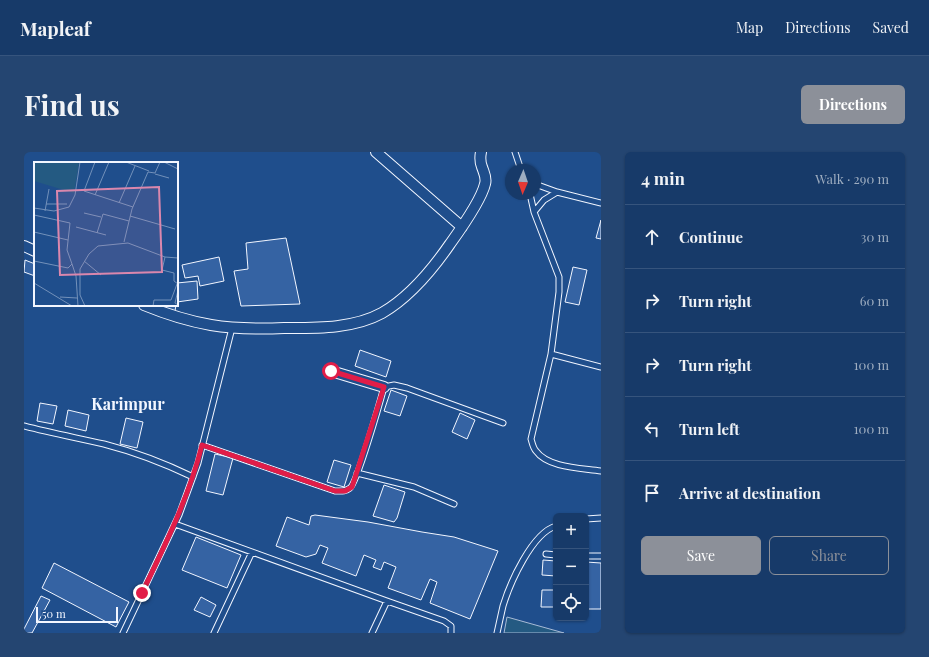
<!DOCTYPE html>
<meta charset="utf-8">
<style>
body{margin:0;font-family:"Playfair Display",serif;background:#244571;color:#f1f3f6}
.controls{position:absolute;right:12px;bottom:12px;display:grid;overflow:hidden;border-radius:6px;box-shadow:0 1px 3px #0004}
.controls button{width:36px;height:36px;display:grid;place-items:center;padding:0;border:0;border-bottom:1px solid #36547d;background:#173a69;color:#f1f3f6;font:20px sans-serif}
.compass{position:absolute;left:481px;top:12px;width:36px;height:36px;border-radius:50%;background:#173a69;box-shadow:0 1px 3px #0004;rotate:182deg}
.scale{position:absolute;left:12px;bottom:10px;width:82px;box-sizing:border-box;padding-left:4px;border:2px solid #f2f6ff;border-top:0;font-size:11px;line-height:14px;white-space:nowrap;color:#f2f6ff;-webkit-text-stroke:3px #1f4e8c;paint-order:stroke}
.stop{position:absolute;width:12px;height:12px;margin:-9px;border:3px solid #e11d48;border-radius:50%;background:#fff}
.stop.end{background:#e11d48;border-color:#fff;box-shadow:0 1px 4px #0008}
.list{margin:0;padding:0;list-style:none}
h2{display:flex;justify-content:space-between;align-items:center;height:52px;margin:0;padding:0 16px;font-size:17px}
h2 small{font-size:13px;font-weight:400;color:#9eadc0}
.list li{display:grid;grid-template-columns:26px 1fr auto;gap:12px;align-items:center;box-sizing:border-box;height:64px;padding:0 16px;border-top:1px solid #36547d}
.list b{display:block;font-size:15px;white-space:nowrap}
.list em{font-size:13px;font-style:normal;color:#9eadc0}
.actions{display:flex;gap:8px;padding:12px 16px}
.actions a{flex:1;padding:9px 0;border:1px solid #8c9099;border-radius:6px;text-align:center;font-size:14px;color:#8c9099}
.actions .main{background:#8c9099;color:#fff}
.icon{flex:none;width:22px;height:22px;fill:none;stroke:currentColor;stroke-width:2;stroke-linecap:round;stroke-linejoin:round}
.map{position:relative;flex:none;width:577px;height:481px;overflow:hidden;border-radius:6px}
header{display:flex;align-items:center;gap:24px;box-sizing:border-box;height:56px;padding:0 20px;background:#173a69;border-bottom:1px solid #36547d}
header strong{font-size:19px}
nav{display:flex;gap:22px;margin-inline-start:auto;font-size:14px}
.intro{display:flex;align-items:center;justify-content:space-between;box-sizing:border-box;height:96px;padding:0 24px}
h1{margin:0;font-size:28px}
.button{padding:10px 18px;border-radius:6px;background:#8c9099;color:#fff;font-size:14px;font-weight:700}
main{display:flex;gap:24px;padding:0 24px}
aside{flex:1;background:#173a69;border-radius:6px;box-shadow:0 1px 3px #0004}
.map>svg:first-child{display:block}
.green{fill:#245a82;stroke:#a8bbd7}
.building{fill:#3563a3;stroke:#f2f6ff}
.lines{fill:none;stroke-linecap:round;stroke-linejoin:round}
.service-casing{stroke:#f2f6ff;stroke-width:7}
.minor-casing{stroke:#f2f6ff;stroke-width:12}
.service{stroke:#1f4e8c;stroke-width:5}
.minor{stroke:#1f4e8c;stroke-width:10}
.route{stroke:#e11d48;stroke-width:5}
.labels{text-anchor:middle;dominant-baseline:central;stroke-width:3;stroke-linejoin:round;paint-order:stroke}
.district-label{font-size:16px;font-weight:bold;fill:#f2f6ff;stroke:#1f4e8c}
.inset-road{fill:none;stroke:#7391ba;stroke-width:1}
.view{fill:#da87ad;fill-opacity:0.15;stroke:#da87ad;stroke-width:2}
.inset-edge{fill:none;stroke:#f2f6ff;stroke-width:2}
</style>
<header>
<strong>Mapleaf</strong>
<nav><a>Map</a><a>Directions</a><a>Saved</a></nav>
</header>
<div class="intro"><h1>Find us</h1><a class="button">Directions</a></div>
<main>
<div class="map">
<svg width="577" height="481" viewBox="0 0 577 481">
<rect width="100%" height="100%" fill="#1f4e8c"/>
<path class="green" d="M483,465L540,481H480Z"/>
<path class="building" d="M577,68V87L572,86Z
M262,86L276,152L217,154L210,119L224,117L222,91Z
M195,105L200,129L176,134L174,124L161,126L158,113Z
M1,108L11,112V124L0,120Z
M549,115L563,118L555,153L541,150Z
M173,129L174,147L153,150V131Z
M133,153H152L151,159Z
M336,198L367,209L362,225L331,214Z
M367,238L383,244L376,264L360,259Z
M16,251L33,254L29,272L13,269Z
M44,258L65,263L62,279L41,274Z
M436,261L451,268L443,287L428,280Z
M102,266L119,270L113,296L96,292Z
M191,302L209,306L199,343L182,339Z
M310,308L327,313L320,335L303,330Z
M360,333L381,340L373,366L370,370L349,364Z
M291,363L344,370L398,380L430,385L474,399L446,467L406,451L413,430L406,427L397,448L364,436L372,415L360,410L357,418L349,415L352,408L340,403L332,424L298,411L304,396L296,393L292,402L282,405L252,394L263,365L285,373L287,364Z
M172,385L217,403L203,436L158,418Z
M519,408L532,409V424L518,423Z
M562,410L577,411V457H562Z
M30,411L105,450L92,475L18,436Z
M518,438H532V455H517Z
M17,444L26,448L8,481H0V477Z
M177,445L192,453L186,465L170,458Z"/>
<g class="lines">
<defs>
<path id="service" d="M491,0L497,18
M511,32L533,40
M506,42L510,60
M577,51L533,40L520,48L510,60L535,125V140L527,202L507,287C508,290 509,296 512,299C524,316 558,316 577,319
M527,202L577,215
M0,274C26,281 54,286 80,292C111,300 140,311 169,325
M178,293L311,339C317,339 321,340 326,336C333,331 356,250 360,235L370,233L383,236L479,271
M333,321L390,335L430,352
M562,367L577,366
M151,372L363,449L420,469L427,474V481
M522,402L532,403
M562,404H577
M99,481L155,363L174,311L208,176
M190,481L228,400
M348,481L363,449
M473,481C475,472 477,463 479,454C486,431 508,381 532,374"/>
<path id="minor" d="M352,0L438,75
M0,94L11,99
M120,153C142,162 164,169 187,173C211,177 236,177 260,176C292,176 329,177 358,161C386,145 408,118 426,92C436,78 457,49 461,32C463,26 460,21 458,15C456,10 456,5 457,0
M307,219L360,235"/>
</defs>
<use href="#service" class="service-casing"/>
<use href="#minor" class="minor-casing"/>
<use href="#service" class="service"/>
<use href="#minor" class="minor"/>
</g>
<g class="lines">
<path class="route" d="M118,441C141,393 165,345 178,293L311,339H321L328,335L360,235L307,219"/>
</g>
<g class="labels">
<g class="district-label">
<text x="104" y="251">Karimpur</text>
</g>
</g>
<g transform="translate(10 10)">
<rect width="144" height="144" fill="#1f4e8c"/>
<path d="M0,0L45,1L40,31L0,19Z" fill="#245a82"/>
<path class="inset-road" d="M61,0L50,29L99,45M92,0L115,9M130,0L144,7M121,12L135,16M61,33L75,0M85,41L101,4M12,42H33M0,46L20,49L35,45L41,33L46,0M11,49L15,27M50,51L67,55M0,53L36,61L33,88L38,102L34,106L0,99M96,54L141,67M42,65L72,73M0,70L34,78M63,71L69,52L95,59M90,80L98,47L114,10L121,11L126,0M131,95L128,108L140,111V119L144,122M50,99L67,113M38,102L42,114L44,144M0,121L38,144M144,128L141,141L144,143M26,135L43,136M51,144L46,133V107L55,92L64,84L94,81L131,95L144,96M119,144L120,138H137L143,122"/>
<path class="view" d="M125,25L128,110L26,113L23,29Z"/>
<rect width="144" height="144" class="inset-edge"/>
</g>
</svg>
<div class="controls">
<button>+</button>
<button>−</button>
<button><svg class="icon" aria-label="locate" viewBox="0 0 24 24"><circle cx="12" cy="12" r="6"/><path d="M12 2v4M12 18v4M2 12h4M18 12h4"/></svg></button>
</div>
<svg class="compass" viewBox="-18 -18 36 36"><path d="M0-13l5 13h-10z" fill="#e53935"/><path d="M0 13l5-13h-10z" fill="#9eadc0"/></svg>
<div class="scale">50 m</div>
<div class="stop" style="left:307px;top:219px"></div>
<div class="stop end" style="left:118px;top:441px"></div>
</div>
<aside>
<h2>4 min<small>Walk · 290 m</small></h2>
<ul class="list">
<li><svg class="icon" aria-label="ahead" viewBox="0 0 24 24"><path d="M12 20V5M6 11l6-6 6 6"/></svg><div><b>Continue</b></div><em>30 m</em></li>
<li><svg class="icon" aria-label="right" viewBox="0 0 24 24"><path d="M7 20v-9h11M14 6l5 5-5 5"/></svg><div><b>Turn right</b></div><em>60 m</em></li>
<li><svg class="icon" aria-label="right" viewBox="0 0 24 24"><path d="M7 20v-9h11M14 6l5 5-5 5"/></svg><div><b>Turn right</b></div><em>100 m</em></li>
<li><svg class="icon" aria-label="left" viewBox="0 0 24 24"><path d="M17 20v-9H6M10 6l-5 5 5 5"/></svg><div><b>Turn left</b></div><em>100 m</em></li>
<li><svg class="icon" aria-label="arrive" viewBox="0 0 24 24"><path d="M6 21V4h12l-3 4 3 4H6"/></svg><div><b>Arrive at destination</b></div></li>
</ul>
<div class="actions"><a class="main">Save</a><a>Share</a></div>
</aside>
</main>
